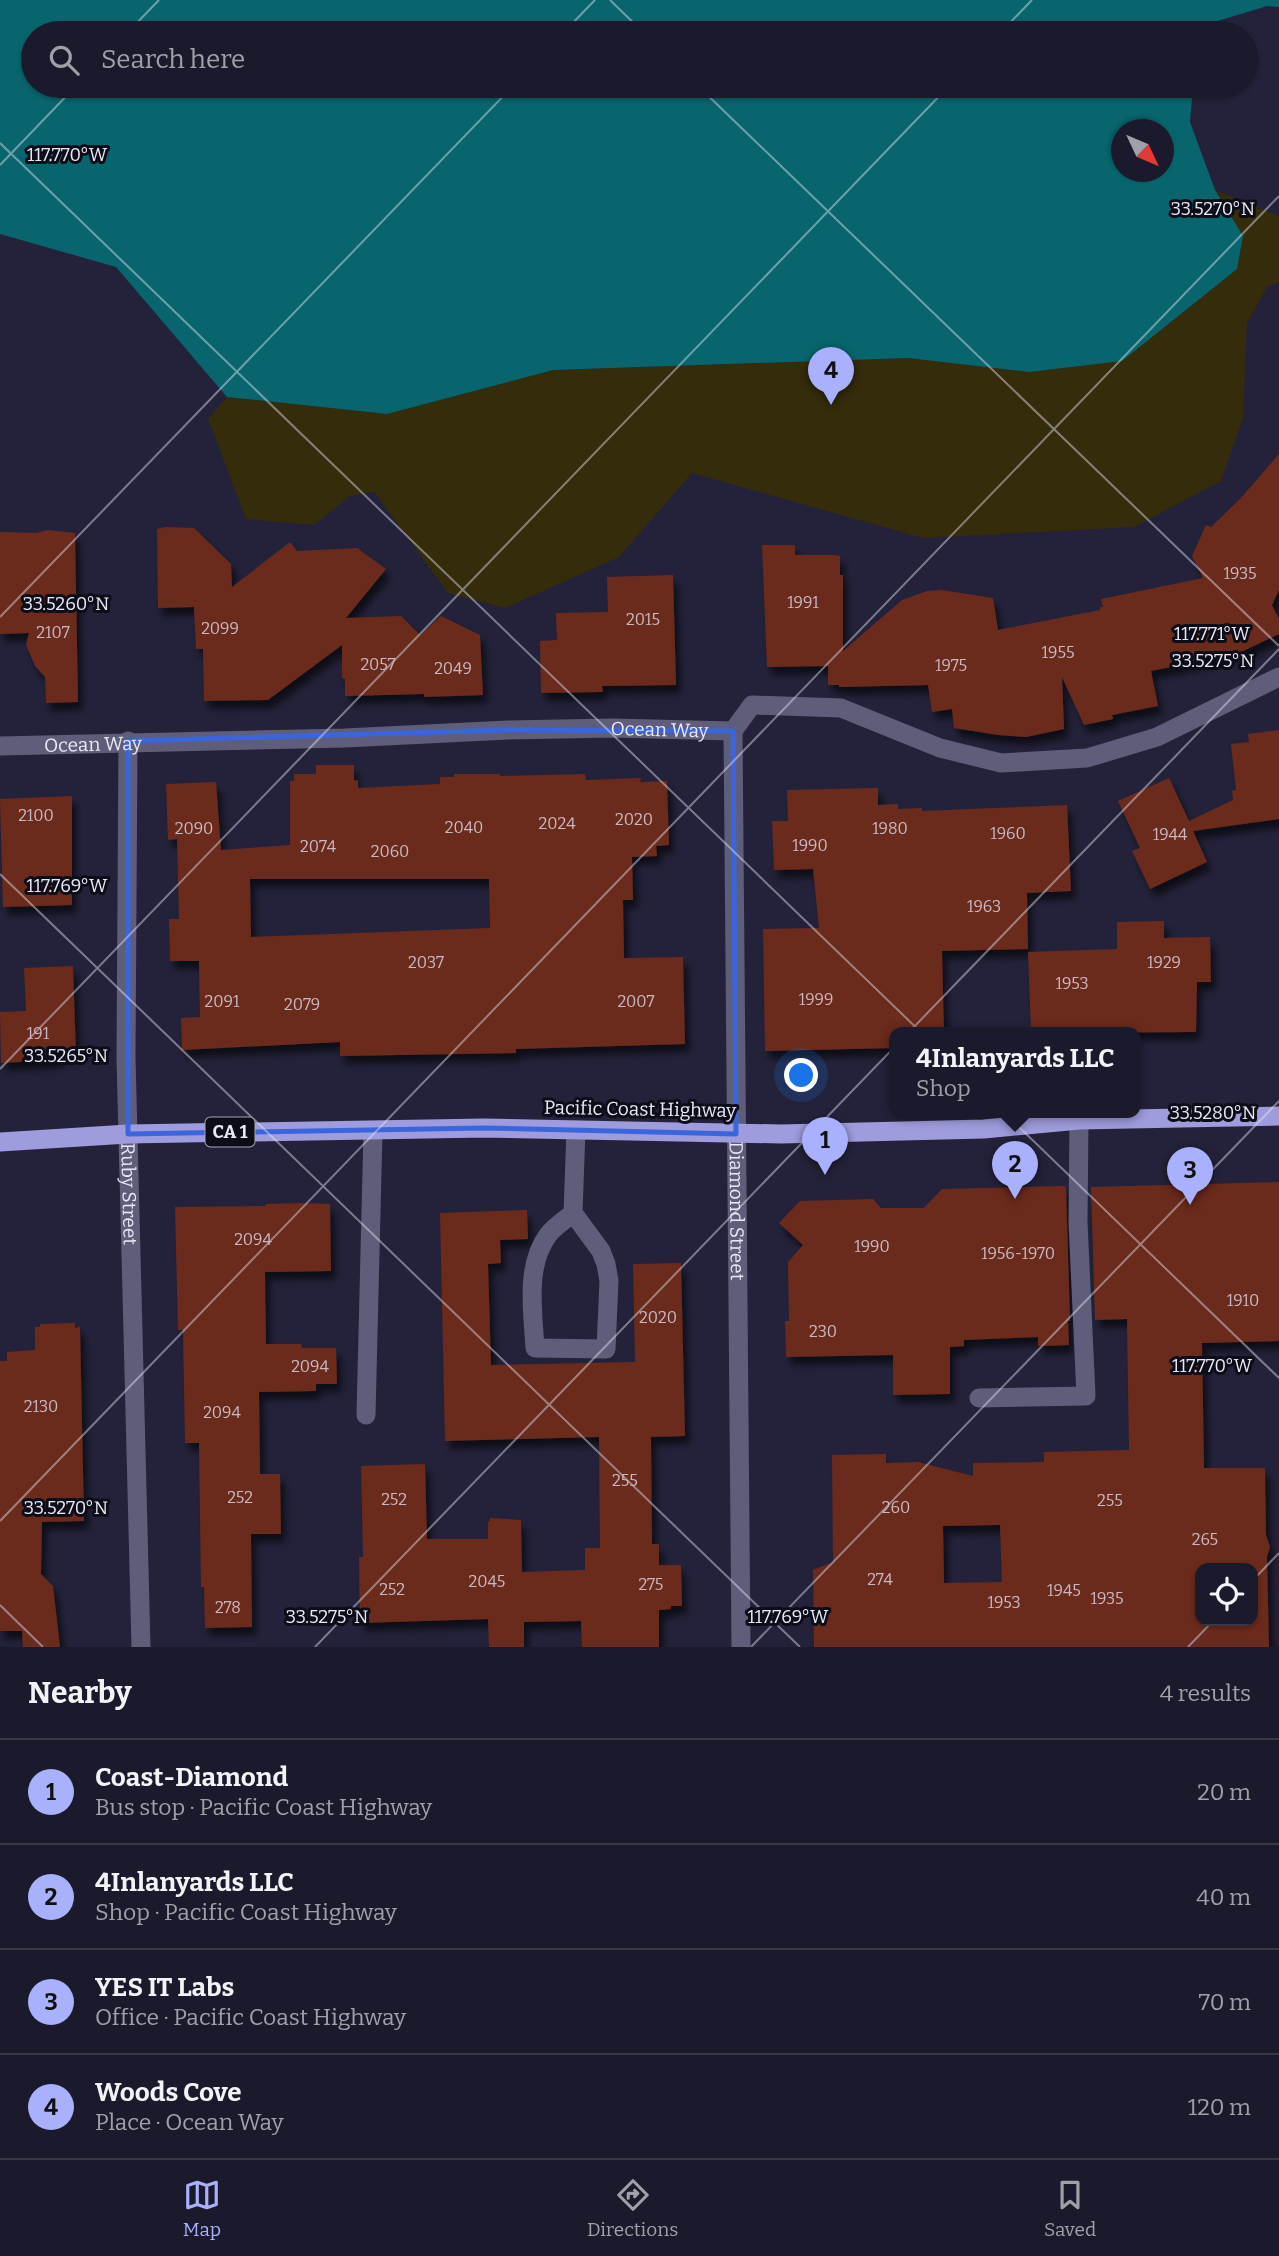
<!DOCTYPE html>
<meta charset="utf-8">
<style>
body{margin:0;font-family:Bitter,serif;background:#232334;color:#f1f3f6}
.controls{position:absolute;right:21px;bottom:21px;display:grid;overflow:hidden;border-radius:14px;box-shadow:0 2px 5px #0004}
.controls button{width:63px;height:63px;display:grid;place-items:center;padding:0;border:0;border-bottom:2px solid #383848;background:#1a1a2c;color:#f1f3f6;font:35px sans-serif}
.compass{position:absolute;left:1111px;top:119px;width:63px;height:63px;border-radius:50%;background:#1a1a2c;box-shadow:0 2px 5px #0004;rotate:134deg}
.you{position:absolute;left:802px;top:1076px;width:24px;height:24px;margin:-18px;border:5px solid #fff;border-radius:50%;background:#1a73e8;box-shadow:0 0 0 10px #1a73e833}
.badge{display:grid;place-items:center;width:46px;height:46px;border-radius:50%;background:#a9b0fc;color:#111;font-size:23px;font-weight:700}
.pin{position:absolute;translate:-50% -58px;filter:drop-shadow(0 2px 4px #0008)}
.pin::after{content:'';position:absolute;top:37px;width:24px;height:21px;background:inherit;clip-path:polygon(0 0,100% 0,50% 100%)}
.popup{position:absolute;left:889px;top:1027px;width:252px;height:91px;box-sizing:border-box;display:grid;place-content:center;border-radius:14px;background:#1a1a2c;filter:drop-shadow(0 2px 5px #0005);font-size:23px;white-space:nowrap;color:#9fa1a9}
.popup b{font-size:26px;color:#f1f3f6}
.popup::after{content:'';position:absolute;left:50%;top:100%;margin-left:-14px;border:14px solid transparent;border-top-color:#1a1a2c}
.list{margin:0;padding:0;list-style:none}
h2{display:flex;justify-content:space-between;align-items:center;height:91px;margin:0;padding:0 28px;font-size:30px}
h2 small{font-size:23px;font-weight:400;color:#9fa1a9}
.list li{display:grid;grid-template-columns:46px 1fr auto;gap:21px;align-items:center;box-sizing:border-box;height:105px;padding:0 28px;border-top:2px solid #383848}
.list b{display:block;font-size:26px;white-space:nowrap}
.list p{margin:0;font-size:23px;white-space:nowrap;color:#9fa1a9}
.list em{font-size:23px;font-style:normal;color:#9fa1a9}
.icon{flex:none;width:38px;height:38px;fill:none;stroke:currentColor;stroke-width:2;stroke-linecap:round;stroke-linejoin:round}
.map{position:relative;flex:none;width:1279px;height:1647px;overflow:hidden}
.search{position:absolute;background:#1a1a2c;box-shadow:0 2px 5px #0004;left:21px;right:21px;top:21px;height:77px;display:flex;align-items:center;gap:18px;box-sizing:border-box;padding:0 24px;border-radius:38px;color:#9fa1a9;font-size:26px}
.sheet{height:511px;background:#1a1a2c}
nav{display:flex;justify-content:space-around;align-items:center;box-sizing:border-box;height:98px;border-top:2px solid #383848;background:#1a1a2c;font-size:19px;color:#9fa1a9}
nav a{display:grid;justify-items:center;gap:4px}
nav .on{color:#a9b0fc}
.map>svg:first-child{display:block}
.sand{fill:#342c0b}
.water{fill:#09656d;fill-rule:evenodd}
.building{fill:#6b2a1e;fill-rule:evenodd;filter:url(#shadow)}
.lines{fill:none;stroke-linecap:round;stroke-linejoin:round}
.service{stroke:#5f5e7a;stroke-width:19}
.minor{stroke:#5f5e7a;stroke-width:19}
.trunk{stroke:#9f9cdd;stroke-width:19}
.marked{fill:none;stroke:#3b65dd;stroke-width:5;stroke-linejoin:round}
.ticks{fill:none;stroke:#e8e8f8;stroke-width:2;stroke-opacity:0.45}
.labels{text-anchor:middle;dominant-baseline:central;stroke-width:6;stroke-linejoin:round;paint-order:stroke}
.number-label{font-size:16px;fill:#c9b8c2}
.shield{fill:#0d0d18;stroke:#a6a6b5;stroke-width:2}
.shield-label{font-size:18px;font-weight:bold;fill:#e8e8f8}
.street-label{font-size:19px;fill:#e8e8f8;stroke:#0d0d18}
.ticks-label{font-size:18px;text-anchor:middle;fill:#e8e8f8;stroke:#0d0d18;stroke-width:6;stroke-linejoin:round;paint-order:stroke}
</style>
<div class="map">
<svg width="1279" height="1647" viewBox="0 0 1279 1647">
<defs>
<filter id="shadow"><feDropShadow dx="4.5" dy="8" stdDeviation="3.5" flood-color="#0009"/></filter>
</defs>
<rect width="100%" height="100%" fill="#23223a"/>
<path class="sand" d="M1215,190L1279,216V282L1267,287L1247,323L1243,418L1221,481L1134,527L923,538L692,473L619,557L505,608L448,593L374,492L350,496L314,525L246,519L208,419L227,397L387,414L553,370L908,358L1029,372L1243,236Z"/>
<path class="water" d="M0,0H1279V7L1267,6L1198,27L1197,33H33V86H1193L1190,122L1215,190L1243,236L1237,269L1122,361L1029,372L908,358L553,370L387,414L227,397L116,267L0,234ZM1122,130H1164V172H1122Z"/>
<path class="building" d="M1279,454V590L1272,605L1279,619V634L1239,653L1151,671L1158,706L1112,715L1113,719L1084,725L1062,677L1064,729L1026,737L998,735L954,728L952,709L932,712L928,685L839,687V685H828V666L767,667L762,545H795V555H835L840,556V575H843V651L902,600L927,591L941,590L993,598L998,630L1100,610V607H1103L1101,599L1203,578L1192,556L1206,525L1211,527L1240,499Z
M165,527L194,528L231,564L232,587L290,542L297,551L357,548L386,569L346,618L401,616L420,635L441,616L480,635L483,695L424,697V694L345,696V679L342,678V645L268,700L204,701L203,649H196L194,607L158,608L157,529Z
M48,530L75,533L78,702L46,703L45,677L35,666L26,645L29,633L0,634V532L36,533Z
M673,575L676,685L602,686L603,692L541,693L540,641L557,640L556,613L608,612L607,577Z
M1279,730V819L1193,831L1207,862L1150,889L1132,851L1140,848L1118,801L1169,778L1189,821L1233,800L1232,791L1236,790L1231,744L1249,742L1248,734Z
M316,765H354V780L358,781V788L440,784V777H454V774H500V776L585,774L586,780L641,778L640,782L667,781L669,845L656,846L657,856L632,857L633,900H623L624,958L683,957L685,1044L516,1049V1053L340,1056V1042L182,1050L181,1018L200,1017L199,961H170L169,919H179L177,839L168,840L166,784L216,782L221,850L290,845V781H294V774H316ZM250,879H489L490,928L251,937Z
M878,788V805L898,804V809L922,808V811L1067,805L1071,891L1027,893L1028,949L942,951L944,1033H894V1048L765,1051L763,929L819,928L813,869L774,870L772,821H788L787,790Z
M72,796V905L3,907L0,799Z
M1164,921V938L1210,937L1211,982H1197L1196,1032L1049,1033L1048,1030H1031L1028,952L1117,949V922Z
M73,966L76,1055H60L59,1060L1,1063L0,1012L26,1011L24,968Z
M1279,1182V1341L1202,1343L1204,1468H1265L1266,1535L1270,1547L1267,1557L1269,1647H814L813,1570L833,1562L832,1455L886,1454V1463L918,1462L973,1476V1463L1044,1462V1452L1129,1450L1127,1319L1095,1320L1091,1187ZM1000,1525L1002,1582L944,1583L943,1526ZM1200,1568H1253V1621H1200Z
M1064,1186L1066,1187L1070,1321H1068L1069,1345L1038,1346V1337L964,1340V1346L950,1347V1394L893,1395V1355L786,1357L785,1321H789L788,1262L803,1245L779,1223L800,1201L873,1199L881,1208H924L942,1189Z
M302,1203L330,1204L331,1271L265,1272L266,1344H301L302,1348H336L337,1384H316V1391L259,1392L260,1474H280L281,1534H251L252,1627L205,1628L204,1587H201L199,1443H185L183,1330H178L175,1207L266,1206V1204Z
M527,1210L528,1239L500,1240L501,1263L488,1264L491,1365L635,1362L633,1264L681,1263L685,1436L651,1437L652,1544H659V1565H681L682,1606H671V1609L659,1610V1647H582L581,1621L524,1622V1647H489L488,1619L360,1623L359,1557H363L361,1466L425,1464L427,1539H488V1522L490,1521V1518L521,1520L522,1572L585,1570V1548H600L599,1437L445,1441L440,1213Z
M75,1323V1328L80,1327L84,1521L42,1522L41,1574L53,1586L60,1647H23L22,1631H0V1361H7V1352L35,1350V1327H40V1324Z"/>
<g class="lines">
<path class="service" d="M573,1213C565,1220 554,1227 548,1235C525,1266 533,1312 535,1348L606,1349L609,1281L606,1264L601,1251L573,1213L576,1130
M979,1398L1086,1396L1078,1222L1079,1120
M366,1415L373,1131"/>
<g class="minor">
<path id="s1" d="M733,731L741,1647"/>
<path d="M733,731L752,705L841,708L940,748L1001,763L1087,758L1157,737L1279,677"/>
<path id="s2" d="M128,741L126,1058L141,1647"/>
<path id="s3" d="M0,746L345,738L508,730L613,728L733,731"/>
</g>
<path class="trunk" d="M0,1142L128,1134L484,1128L781,1134L984,1129L1079,1120L1279,1116"/>
</g>
<path class="marked" d="M508,730L733,731L736,1134L484,1128L128,1134V741Z"/>
<path class="ticks" d="M610,0L644,33M127,33L159,0M563,33L595,0M1000,33L1032,0M698,86L1279,646M0,143L1279,1378M0,165L76,86M0,617L513,86M0,874L800,1647M0,1069L949,86M0,1521L1279,196M1253,1580L1279,1553M0,1605L43,1647M315,1647L1279,649M751,1647L1279,1101M1188,1647L1213,1621"/>
<g class="labels">
<g class="number-label">
<text x="1240" y="573">1935</text>
<text x="803" y="602">1991</text>
<text x="643" y="619">2015</text>
<text x="220" y="628">2099</text>
<text x="53" y="632">2107</text>
<text x="1058" y="652">1955</text>
<text x="378" y="664">2057</text>
<text x="951" y="665">1975</text>
<text x="453" y="668">2049</text>
<text x="36" y="815">2100</text>
<text x="634" y="819">2020</text>
<text x="557" y="823">2024</text>
<text x="464" y="827">2040</text>
<text x="194" y="828">2090</text>
<text x="890" y="828">1980</text>
<text x="1008" y="833">1960</text>
<text x="1170" y="834">1944</text>
<text x="810" y="845">1990</text>
<text x="318" y="846">2074</text>
<text x="390" y="851">2060</text>
<text x="984" y="906">1963</text>
<text x="426" y="962">2037</text>
<text x="1164" y="962">1929</text>
<text x="1072" y="983">1953</text>
<text x="816" y="999">1999</text>
<text x="222" y="1001">2091</text>
<text x="636" y="1001">2007</text>
<text x="302" y="1004">2079</text>
<text x="38" y="1033">191</text>
<text x="253" y="1239">2094</text>
<text x="872" y="1246">1990</text>
<text x="1018" y="1253">1956-1970</text>
<text x="1243" y="1300">1910</text>
<text x="658" y="1317">2020</text>
<text x="823" y="1331">230</text>
<text x="310" y="1366">2094</text>
<text x="41" y="1406">2130</text>
<text x="222" y="1412">2094</text>
<text x="625" y="1480">255</text>
<text x="240" y="1497">252</text>
<text x="394" y="1499">252</text>
<text x="1110" y="1500">255</text>
<text x="896" y="1507">260</text>
<text x="1205" y="1539">265</text>
<text x="880" y="1579">274</text>
<text x="487" y="1581">2045</text>
<text x="651" y="1584">275</text>
<text x="392" y="1589">252</text>
<text x="1064" y="1590">1945</text>
<text x="1107" y="1598">1935</text>
<text x="1004" y="1602">1953</text>
<text x="228" y="1607">278</text>
</g>
<rect class="shield" x="205.5" y="1117.5" width="49" height="29" rx="5"/>
<g class="shield-label">
<text x="230" y="1132">CA 1</text>
</g>
<g class="street-label">
<text stroke="none"><textPath href="#s3" startOffset="660">Ocean Way</textPath></text>
<text stroke="none"><textPath href="#s3" startOffset="93">Ocean Way</textPath></text>
<text transform="translate(640 1109) rotate(1)">Pacific Coast Highway</text>
<text stroke="none"><textPath href="#s2" startOffset="453">Ruby Street</textPath></text>
<text stroke="none"><textPath href="#s1" startOffset="480">Diamond Street</textPath></text>
</g>
</g>
<g class="ticks-label">
<text x="67" y="161">117.770°W</text>
<text x="1213" y="215">33.5270°N</text>
<text x="66" y="610">33.5260°N</text>
<text x="1212" y="640">117.771°W</text>
<text x="1213" y="667">33.5275°N</text>
<text x="67" y="892">117.769°W</text>
<text x="66" y="1062">33.5265°N</text>
<text x="1213" y="1119">33.5280°N</text>
<text x="1212" y="1372">117.770°W</text>
<text x="66" y="1514">33.5270°N</text>
<text x="327" y="1623">33.5275°N</text>
<text x="788" y="1623">117.769°W</text>
</g>
</svg>
<div class="controls">
<button><svg class="icon" aria-label="locate" viewBox="0 0 24 24"><circle cx="12" cy="12" r="6"/><path d="M12 2v4M12 18v4M2 12h4M18 12h4"/></svg></button>
</div>
<svg class="compass" viewBox="-18 -18 36 36"><path d="M0-13l5 13h-10z" fill="#e53935"/><path d="M0 13l5-13h-10z" fill="#9fa1a9"/></svg>
<div class="you"></div>
<div class="pin badge" style="left:825px;top:1175px">1</div>
<div class="pin badge" style="left:1015px;top:1199px">2</div>
<div class="popup"><b>4Inlanyards LLC</b>Shop</div>
<div class="pin badge" style="left:1190px;top:1205px">3</div>
<div class="pin badge" style="left:831px;top:405px">4</div>
<div class="search"><svg class="icon" aria-label="search" viewBox="0 0 24 24"><circle cx="10" cy="10" r="6"/><path d="M15 15l6 6"/></svg>Search here</div>
</div>
<section class="sheet">
<h2>Nearby<small>4 results</small></h2>
<ul class="list">
<li><span class="badge">1</span><div><b>Coast-Diamond</b><p>Bus stop · Pacific Coast Highway</p></div><em>20 m</em></li>
<li><span class="badge">2</span><div><b>4Inlanyards LLC</b><p>Shop · Pacific Coast Highway</p></div><em>40 m</em></li>
<li><span class="badge">3</span><div><b>YES IT Labs</b><p>Office · Pacific Coast Highway</p></div><em>70 m</em></li>
<li><span class="badge">4</span><div><b>Woods Cove</b><p>Place · Ocean Way</p></div><em>120 m</em></li>
</ul>
</section>
<nav>
<a class="on"><svg class="icon" aria-label="map" viewBox="0 0 24 24"><path d="M3 6l6-2 6 2 6-2v14l-6 2-6-2-6 2zM9 4v14M15 6v14"/></svg>Map</a>
<a><svg class="icon" aria-label="directions" viewBox="0 0 24 24"><path d="M12 3l9 9-9 9-9-9zM9 14v-3h6M13 9l2 2-2 2"/></svg>Directions</a>
<a><svg class="icon" aria-label="saved" viewBox="0 0 24 24"><path d="M7 4h10v16l-5-4-5 4z"/></svg>Saved</a>
</nav>
